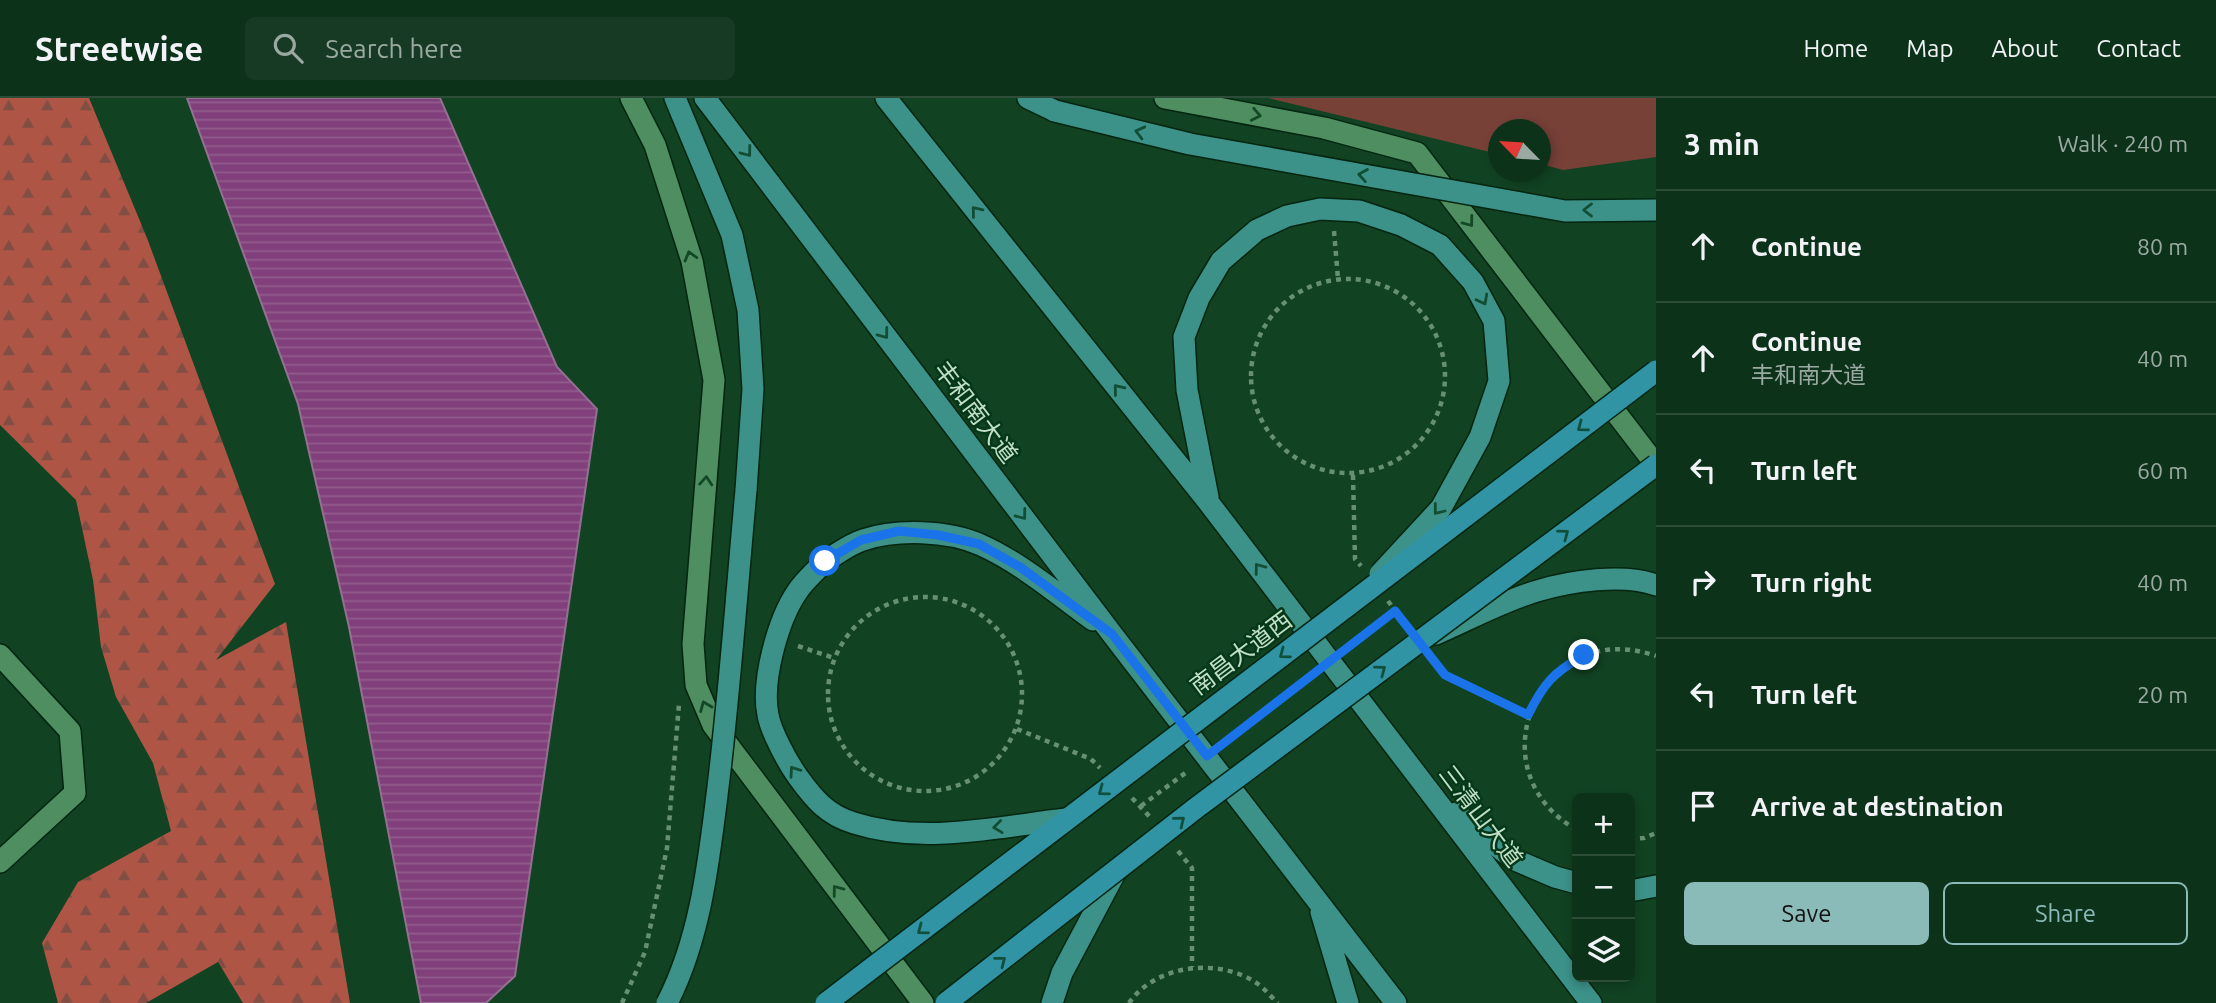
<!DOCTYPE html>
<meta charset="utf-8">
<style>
body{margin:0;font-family:Ubuntu,"Noto Sans SC",sans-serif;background:#163a23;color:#f1f3f6}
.controls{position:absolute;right:21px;bottom:21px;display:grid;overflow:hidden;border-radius:10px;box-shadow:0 4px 10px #0003}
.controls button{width:63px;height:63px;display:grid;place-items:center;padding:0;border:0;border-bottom:2px solid #2d4d39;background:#0d321a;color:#f1f3f6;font:35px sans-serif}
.compass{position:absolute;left:1488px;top:21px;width:63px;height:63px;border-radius:50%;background:#0d321a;box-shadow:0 4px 10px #0003;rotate:295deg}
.stop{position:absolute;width:21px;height:21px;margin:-16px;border:5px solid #1a73e8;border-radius:50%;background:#fff}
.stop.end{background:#1a73e8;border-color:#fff;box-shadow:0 2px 7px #0008}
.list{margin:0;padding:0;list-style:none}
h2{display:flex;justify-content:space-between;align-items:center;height:91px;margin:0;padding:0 28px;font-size:30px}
h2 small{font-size:23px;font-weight:400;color:#9aaaa2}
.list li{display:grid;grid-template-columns:46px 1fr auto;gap:21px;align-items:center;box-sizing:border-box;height:112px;padding:0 28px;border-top:2px solid #2d4d39}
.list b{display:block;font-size:26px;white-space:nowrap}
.list p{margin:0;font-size:23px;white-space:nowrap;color:#9aaaa2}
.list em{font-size:23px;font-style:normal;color:#9aaaa2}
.actions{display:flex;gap:14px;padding:21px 28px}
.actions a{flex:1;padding:16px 0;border:2px solid #8bbbb9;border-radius:10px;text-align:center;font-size:24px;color:#8bbbb9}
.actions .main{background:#8bbbb9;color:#111}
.icon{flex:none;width:38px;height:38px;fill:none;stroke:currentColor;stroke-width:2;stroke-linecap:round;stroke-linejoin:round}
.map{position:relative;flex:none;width:1656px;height:905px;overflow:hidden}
header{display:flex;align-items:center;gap:42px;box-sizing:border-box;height:98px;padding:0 35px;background:#0d321a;border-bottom:2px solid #2d4d39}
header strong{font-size:33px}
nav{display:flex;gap:38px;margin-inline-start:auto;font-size:24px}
.search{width:490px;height:63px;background:#163a23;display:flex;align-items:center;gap:18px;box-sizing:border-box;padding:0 24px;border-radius:10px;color:#9aaaa2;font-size:26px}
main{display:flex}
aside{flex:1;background:#0d321a}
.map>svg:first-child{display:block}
.grass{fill:#784138}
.forest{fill:url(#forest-firs)}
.water{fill:url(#water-rules);stroke:#947092;stroke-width:2}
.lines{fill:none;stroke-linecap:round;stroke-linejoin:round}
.secondary-casing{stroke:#042610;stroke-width:24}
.primary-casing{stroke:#042610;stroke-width:24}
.path{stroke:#679073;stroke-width:4.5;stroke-dasharray:5 5;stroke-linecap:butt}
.secondary{stroke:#4f8e60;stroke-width:21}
.primary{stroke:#3c9289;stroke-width:21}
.primary-bridge-casing{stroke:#042610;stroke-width:24;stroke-linecap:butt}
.highway-bridge-casing{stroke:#042610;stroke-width:24;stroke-linecap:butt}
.primary-bridge{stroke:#3c9289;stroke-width:21}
.highway-bridge{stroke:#3094a5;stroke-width:21}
.oneway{stroke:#134926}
.oneway2{stroke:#124e34}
.oneway3{stroke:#0f4f3b}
.route{stroke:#1a73e8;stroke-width:9}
.labels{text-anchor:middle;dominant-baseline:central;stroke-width:5;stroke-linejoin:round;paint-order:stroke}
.street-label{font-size:24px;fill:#c1e0c7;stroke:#043818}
</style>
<header>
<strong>Streetwise</strong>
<div class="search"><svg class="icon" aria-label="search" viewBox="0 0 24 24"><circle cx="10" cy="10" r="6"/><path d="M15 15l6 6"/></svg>Search here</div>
<nav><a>Home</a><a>Map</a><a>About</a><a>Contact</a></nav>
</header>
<main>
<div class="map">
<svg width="1656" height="905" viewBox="0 0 1656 905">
<defs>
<pattern id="forest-firs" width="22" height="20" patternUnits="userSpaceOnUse" patternTransform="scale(1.75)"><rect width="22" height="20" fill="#ae5546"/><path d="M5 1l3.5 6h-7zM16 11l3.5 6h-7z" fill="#804e42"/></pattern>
<pattern id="water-rules" width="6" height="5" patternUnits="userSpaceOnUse" patternTransform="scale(1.75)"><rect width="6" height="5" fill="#81407b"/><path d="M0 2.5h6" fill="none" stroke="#915b8c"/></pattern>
</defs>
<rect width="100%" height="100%" fill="#114222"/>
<path class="grass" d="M1268,0H1656V59L1563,72L1541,66L1540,32H1498V56Z"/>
<path class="forest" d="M0,0H89L147,140L275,486L216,562L286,524L350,905H243L218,864L146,905H58L42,845L78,784L171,733L153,665L116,599L101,549L93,482L76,402L0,327Z"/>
<path class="water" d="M187,0H440L557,269L597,311L515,878L486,905H421L349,529L298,306Z"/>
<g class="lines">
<defs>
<path id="secondary" d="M631,0L655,47L692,163L714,282L693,546L696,587L713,627L923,905
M1165,0L1324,30L1417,55L1656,367
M0,557L70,633L75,695L0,764"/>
<path id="primary" d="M675,0L732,137L748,212L753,291L746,392
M705,0L1112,536L1396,905
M886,0L1209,405L1591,905
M1028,0L1055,13
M1208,399L1187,292L1184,239L1199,200L1221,163L1257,132
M825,463C837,456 850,446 863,442C896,431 948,432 981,447C1021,465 1057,496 1093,522
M1436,536C1468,522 1503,503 1537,493C1570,483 1623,475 1656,487
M1456,715L1513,761L1555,779L1577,785
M1630,793L1656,788
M1321,814L1348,905
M1052,905L1062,875L1115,775"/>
</defs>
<use href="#secondary" class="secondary-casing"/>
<use href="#primary" class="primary-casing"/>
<path class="path" d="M1334,133L1338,181
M1251 278a97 97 0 1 1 194 0a97 97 0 1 1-194 0Z
M1353,377L1355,461L1361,468
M828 596a97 97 0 1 1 194 0a97 97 0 1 1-194 0Z
M1388,503L1406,527
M798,548L834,560
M1347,550L1395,513
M1433,561L1445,577L1528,617
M1017,631L1091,661L1100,670
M1223,646L1313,576
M1132,700L1150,719
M1141,708L1188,673
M1577,732C1471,672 1541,517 1656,558
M1630,741L1644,740L1656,735
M1178,753L1192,770V869
M622,905L645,854L667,750L679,606
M1129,905C1156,866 1220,859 1258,886C1265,891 1271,899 1278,905"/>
<use href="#secondary" class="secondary"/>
<use href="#primary" class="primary"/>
<defs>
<path id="primary-bridge" d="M1055,13L1190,46L1565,113L1656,112
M1257,132L1287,118L1320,111L1359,113L1401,127L1440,147L1473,184L1494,223L1499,283L1480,339L1441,410L1380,476
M825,463C816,473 804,483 797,494C778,522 761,583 768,617C771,634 788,665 798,679C814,701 827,717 854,725C923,747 997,729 1066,721
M667,905C701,839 709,761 718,689C730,590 737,491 746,392"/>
<path id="highway-bridge" d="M826,905L1656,273
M946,905L1196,710L1656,367"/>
</defs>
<use href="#primary-bridge" class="primary-bridge-casing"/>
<use href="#highway-bridge" class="highway-bridge-casing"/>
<use href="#primary-bridge" class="primary-bridge"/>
<use href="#highway-bridge" class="highway-bridge"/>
</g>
<defs><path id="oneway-chevron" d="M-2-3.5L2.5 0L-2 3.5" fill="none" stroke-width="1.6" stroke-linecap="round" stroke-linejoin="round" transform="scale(1.75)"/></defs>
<g class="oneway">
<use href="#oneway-chevron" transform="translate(1256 17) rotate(11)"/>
<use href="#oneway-chevron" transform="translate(1469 124) rotate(53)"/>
<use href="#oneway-chevron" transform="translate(690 158) rotate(-106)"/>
<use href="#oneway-chevron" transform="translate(706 383) rotate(-86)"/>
<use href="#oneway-chevron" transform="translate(705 608) rotate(-112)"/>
<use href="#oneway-chevron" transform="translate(837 792) rotate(-127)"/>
</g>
<g class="oneway2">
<use href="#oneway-chevron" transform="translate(1140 34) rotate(-166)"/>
<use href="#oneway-chevron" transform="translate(747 54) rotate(53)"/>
<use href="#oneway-chevron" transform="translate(1363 77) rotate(-170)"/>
<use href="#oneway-chevron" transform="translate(1588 112) rotate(180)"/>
<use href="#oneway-chevron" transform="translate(976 113) rotate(-129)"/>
<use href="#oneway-chevron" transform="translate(1483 202) rotate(62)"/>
<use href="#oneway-chevron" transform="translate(884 236) rotate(53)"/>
<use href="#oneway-chevron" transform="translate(1118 291) rotate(-129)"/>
<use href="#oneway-chevron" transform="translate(1438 412) rotate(128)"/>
<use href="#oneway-chevron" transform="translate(1022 417) rotate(53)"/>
<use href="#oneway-chevron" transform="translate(1259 470) rotate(-127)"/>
<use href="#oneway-chevron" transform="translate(794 673) rotate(-125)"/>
<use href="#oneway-chevron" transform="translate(998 729) rotate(173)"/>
</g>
<g class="oneway3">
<use href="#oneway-chevron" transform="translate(1582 329) rotate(143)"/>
<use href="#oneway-chevron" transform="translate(1564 436) rotate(-37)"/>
<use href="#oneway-chevron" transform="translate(1284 556) rotate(143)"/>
<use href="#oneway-chevron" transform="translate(1381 572) rotate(-37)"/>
<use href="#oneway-chevron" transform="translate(1103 693) rotate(143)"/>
<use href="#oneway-chevron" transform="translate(1180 723) rotate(-39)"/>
<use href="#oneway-chevron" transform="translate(922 832) rotate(143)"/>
<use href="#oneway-chevron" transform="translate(1001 863) rotate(-38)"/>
</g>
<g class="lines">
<path class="route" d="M825,463L861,442L899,433L938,437L979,446L1020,469L1112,536L1207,658L1395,513L1445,577L1528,617C1544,585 1553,575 1584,557"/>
</g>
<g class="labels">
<g class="street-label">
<text transform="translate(976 314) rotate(53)">丰和南大道</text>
<text transform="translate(1241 555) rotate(-37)">南昌大道西</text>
<text transform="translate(1481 718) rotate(53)">三清山大道</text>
</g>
</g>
</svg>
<div class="controls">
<button>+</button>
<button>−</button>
<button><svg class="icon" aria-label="layers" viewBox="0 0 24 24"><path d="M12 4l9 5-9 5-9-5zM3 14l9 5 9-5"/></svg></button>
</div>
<svg class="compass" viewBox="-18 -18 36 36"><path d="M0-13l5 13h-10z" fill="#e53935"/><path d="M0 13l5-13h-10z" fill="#9aaaa2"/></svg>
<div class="stop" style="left:825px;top:463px"></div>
<div class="stop end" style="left:1584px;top:557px"></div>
</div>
<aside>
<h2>3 min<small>Walk · 240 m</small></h2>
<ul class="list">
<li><svg class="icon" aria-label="ahead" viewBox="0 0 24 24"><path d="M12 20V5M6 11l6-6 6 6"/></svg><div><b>Continue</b></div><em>80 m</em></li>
<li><svg class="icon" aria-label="ahead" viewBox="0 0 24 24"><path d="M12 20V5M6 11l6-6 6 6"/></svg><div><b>Continue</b><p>丰和南大道</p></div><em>40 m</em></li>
<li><svg class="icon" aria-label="left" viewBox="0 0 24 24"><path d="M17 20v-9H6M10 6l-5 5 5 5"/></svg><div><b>Turn left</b></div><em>60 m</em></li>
<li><svg class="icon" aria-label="right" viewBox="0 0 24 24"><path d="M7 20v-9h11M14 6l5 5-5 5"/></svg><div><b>Turn right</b></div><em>40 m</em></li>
<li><svg class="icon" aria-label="left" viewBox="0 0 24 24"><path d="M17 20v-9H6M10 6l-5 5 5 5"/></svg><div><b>Turn left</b></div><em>20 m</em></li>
<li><svg class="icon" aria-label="arrive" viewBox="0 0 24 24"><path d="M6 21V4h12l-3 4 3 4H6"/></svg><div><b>Arrive at destination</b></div></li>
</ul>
<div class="actions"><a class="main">Save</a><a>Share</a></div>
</aside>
</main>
